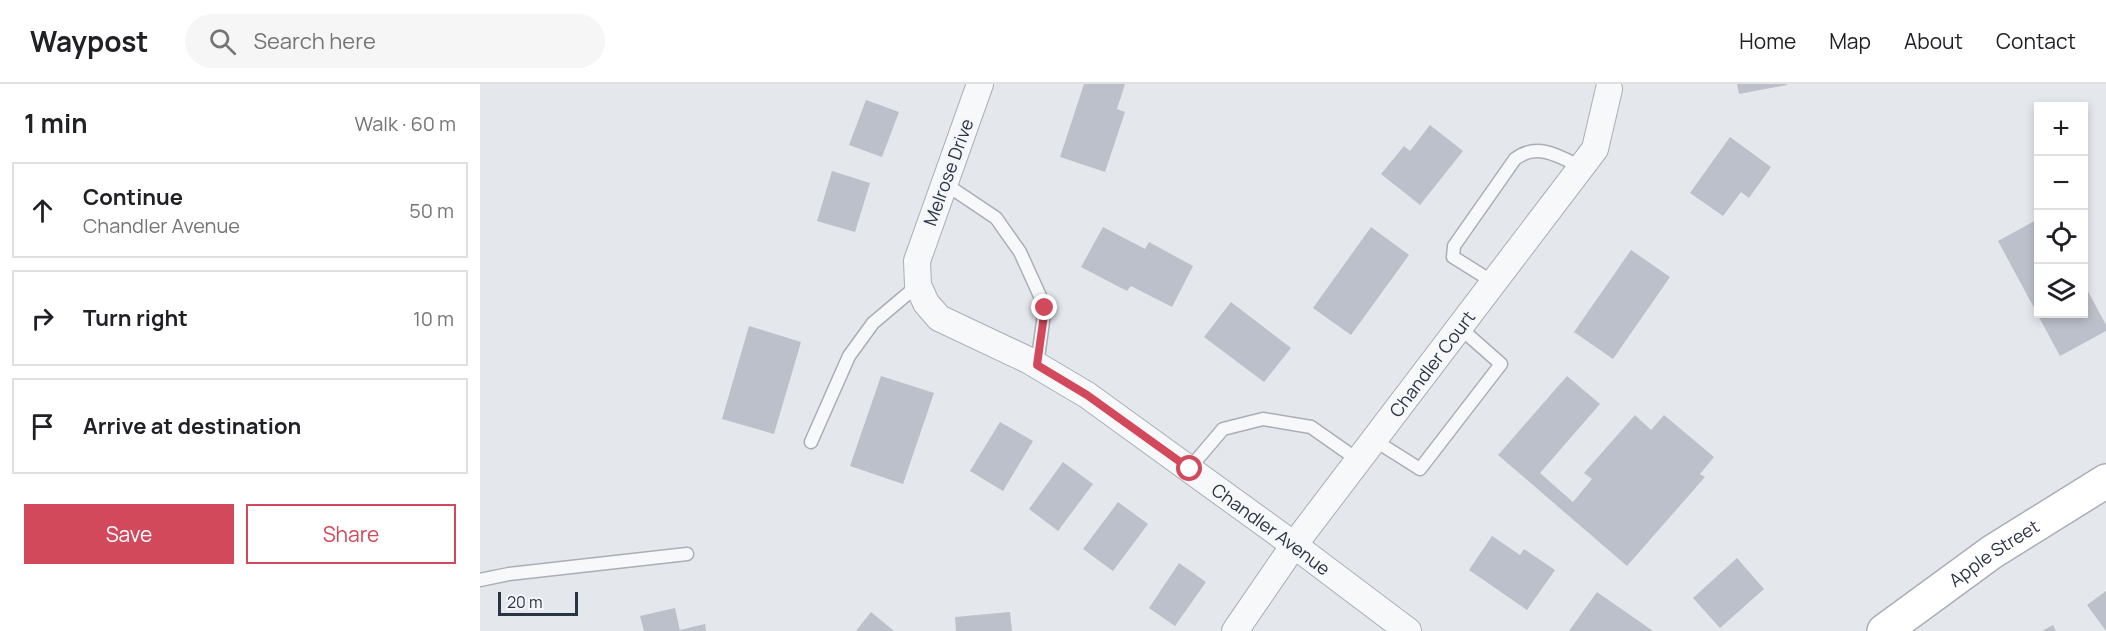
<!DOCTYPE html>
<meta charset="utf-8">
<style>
body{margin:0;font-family:Manrope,sans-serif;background:#f6f6f6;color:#202124}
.controls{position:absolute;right:18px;top:18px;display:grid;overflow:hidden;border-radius:0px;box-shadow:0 3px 9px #0003}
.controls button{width:54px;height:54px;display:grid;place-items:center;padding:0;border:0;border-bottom:2px solid #e0e0e0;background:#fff;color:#202124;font:30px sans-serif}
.scale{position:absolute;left:18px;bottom:15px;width:80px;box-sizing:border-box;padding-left:6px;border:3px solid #2b3445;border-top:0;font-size:16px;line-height:21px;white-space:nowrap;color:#2b3445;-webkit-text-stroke:4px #f4f6f9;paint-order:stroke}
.stop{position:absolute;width:18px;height:18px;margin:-14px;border:4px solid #d1495b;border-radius:50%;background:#fff}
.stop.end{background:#d1495b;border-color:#fff;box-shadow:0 2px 6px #0008}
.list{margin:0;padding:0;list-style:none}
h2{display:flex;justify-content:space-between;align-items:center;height:78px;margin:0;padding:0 24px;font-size:26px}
h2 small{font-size:20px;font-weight:400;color:#757577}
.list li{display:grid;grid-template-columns:39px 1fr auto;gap:18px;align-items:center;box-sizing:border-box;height:96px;margin:0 12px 12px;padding:0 12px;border:2px solid #e0e0e0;border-radius:0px}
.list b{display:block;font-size:22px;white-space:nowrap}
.list p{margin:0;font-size:20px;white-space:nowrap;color:#757577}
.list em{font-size:20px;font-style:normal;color:#757577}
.actions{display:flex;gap:12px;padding:18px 24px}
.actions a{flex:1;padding:14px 0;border:2px solid #d1495b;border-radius:0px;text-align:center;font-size:21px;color:#d1495b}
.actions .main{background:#d1495b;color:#fff}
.icon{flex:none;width:33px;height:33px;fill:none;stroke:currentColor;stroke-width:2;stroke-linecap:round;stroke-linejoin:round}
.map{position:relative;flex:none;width:1626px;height:547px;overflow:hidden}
header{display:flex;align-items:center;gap:36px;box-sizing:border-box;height:84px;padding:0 30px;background:#fff;border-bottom:2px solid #e0e0e0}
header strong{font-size:28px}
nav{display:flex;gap:33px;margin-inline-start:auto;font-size:21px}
.search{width:420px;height:54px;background:#f6f6f6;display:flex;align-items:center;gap:15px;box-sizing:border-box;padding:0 21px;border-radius:33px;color:#757577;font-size:22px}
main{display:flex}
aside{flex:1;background:#fff}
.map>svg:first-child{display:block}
.building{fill:#bbc0ca}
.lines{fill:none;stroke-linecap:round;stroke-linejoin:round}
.lane-casing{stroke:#a9aeb7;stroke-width:15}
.street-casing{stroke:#a9aeb7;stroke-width:28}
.secondary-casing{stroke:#a9aeb7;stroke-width:36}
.lane{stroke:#f7f8fa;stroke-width:12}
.street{stroke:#f7f8fa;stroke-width:26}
.secondary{stroke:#fff;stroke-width:33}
.route{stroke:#d1495b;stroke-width:8}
.labels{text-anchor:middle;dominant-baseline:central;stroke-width:6;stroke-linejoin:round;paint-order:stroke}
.street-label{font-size:18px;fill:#2b3445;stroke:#f4f6f9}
</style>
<header>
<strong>Waypost</strong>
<div class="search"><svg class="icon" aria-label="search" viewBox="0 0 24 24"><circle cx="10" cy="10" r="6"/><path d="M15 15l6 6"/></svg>Search here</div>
<nav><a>Home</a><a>Map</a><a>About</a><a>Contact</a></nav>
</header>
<main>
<aside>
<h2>1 min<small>Walk · 60 m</small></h2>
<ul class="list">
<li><svg class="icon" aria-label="ahead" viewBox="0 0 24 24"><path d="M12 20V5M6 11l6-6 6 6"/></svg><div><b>Continue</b><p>Chandler Avenue</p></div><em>50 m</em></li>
<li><svg class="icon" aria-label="right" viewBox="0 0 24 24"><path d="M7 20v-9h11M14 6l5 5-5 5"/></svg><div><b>Turn right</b></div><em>10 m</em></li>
<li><svg class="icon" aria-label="arrive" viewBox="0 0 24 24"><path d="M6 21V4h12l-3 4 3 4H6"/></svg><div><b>Arrive at destination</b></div></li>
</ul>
<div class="actions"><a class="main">Save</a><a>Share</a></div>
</aside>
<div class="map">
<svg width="1626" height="547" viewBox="0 0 1626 547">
<rect width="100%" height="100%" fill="#e4e7ec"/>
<path class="building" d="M604,0H645L637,25L645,28L625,88L580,73Z
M1257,0H1307V1L1259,10Z
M386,16L419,28L402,73L369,61Z
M950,41L983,67L940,121L901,90L924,62L930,67Z
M1250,53L1291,83L1269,114L1261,108L1243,132L1210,109Z
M352,87L390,99L375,148L337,137Z
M1558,135V230H1604V200L1626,241V247L1580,272L1518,157Z
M623,143L665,165L669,158L713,182L692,223L651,202L647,207L601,183Z
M891,143L929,171L871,251L833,224Z
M1151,166L1190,193L1133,275L1094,248Z
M751,218L811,264L784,298L724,253Z
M269,242L321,258L294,350L242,335Z
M401,292L454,309L423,400L370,382Z
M1087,292L1120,320L1060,389L1093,418L1112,395L1104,389L1155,331L1171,346L1184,331L1234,373L1220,390L1225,393L1147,482L1018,371Z
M520,338L553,357L523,407L490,387Z
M583,378L613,400L578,447L549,425Z
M638,418L668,440L633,487L603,465Z
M1012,452L1040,471L1044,465L1075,486L1047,526L989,486Z
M1257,474L1284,505L1240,544L1213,514Z
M699,479L726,498L695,542L669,524Z
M1626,507V547L1607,521Z
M1117,508L1173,547H1089Z
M195,524L200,547H164L160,532Z
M391,528L414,547H376Z
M530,528L532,547H476L475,533Z
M225,540L226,547H200V546Z
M1573,541L1576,547H1562Z"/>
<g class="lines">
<defs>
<path id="lane" d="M464,99L516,134L540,168L565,223L557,281
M1013,198L973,173L974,162L1035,75C1057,58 1079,72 1101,83
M894,356L940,385L1021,280L979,243
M331,358L369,272L393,239L438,201
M709,385L743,345L783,335L831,343L878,376
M0,496L29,490L207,470"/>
<g id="street">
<path id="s1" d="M500,0L437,177L438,201L446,219L459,234L548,276L607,311L814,461L928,547"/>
<path id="s2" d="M755,547L814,461L1115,65L1129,5"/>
</g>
<g id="secondary">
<path id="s3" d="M1404,547L1512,468L1626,397"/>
</g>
</defs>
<use href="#lane" class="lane-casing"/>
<use href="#street" class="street-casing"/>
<use href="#secondary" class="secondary-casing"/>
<use href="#lane" class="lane"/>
<use href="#street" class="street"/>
<use href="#secondary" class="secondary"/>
</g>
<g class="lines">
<path class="route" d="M565,224L557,281L607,311L710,385"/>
</g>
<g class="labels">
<g class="street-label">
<text transform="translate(468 88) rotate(-70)">Melrose Drive</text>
<text stroke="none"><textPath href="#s2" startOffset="332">Chandler Court</textPath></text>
<text stroke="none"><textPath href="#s1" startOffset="646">Chandler Avenue</textPath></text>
<text stroke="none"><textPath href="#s3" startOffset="135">Apple Street</textPath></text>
</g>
</g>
</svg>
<div class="controls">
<button>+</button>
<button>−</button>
<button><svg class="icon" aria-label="locate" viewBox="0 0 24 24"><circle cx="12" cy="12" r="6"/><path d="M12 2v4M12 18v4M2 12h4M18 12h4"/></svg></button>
<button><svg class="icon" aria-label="layers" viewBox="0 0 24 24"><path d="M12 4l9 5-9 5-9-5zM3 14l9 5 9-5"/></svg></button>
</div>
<div class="scale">20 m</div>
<div class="stop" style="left:710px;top:385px"></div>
<div class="stop end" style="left:565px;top:224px"></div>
</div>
</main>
